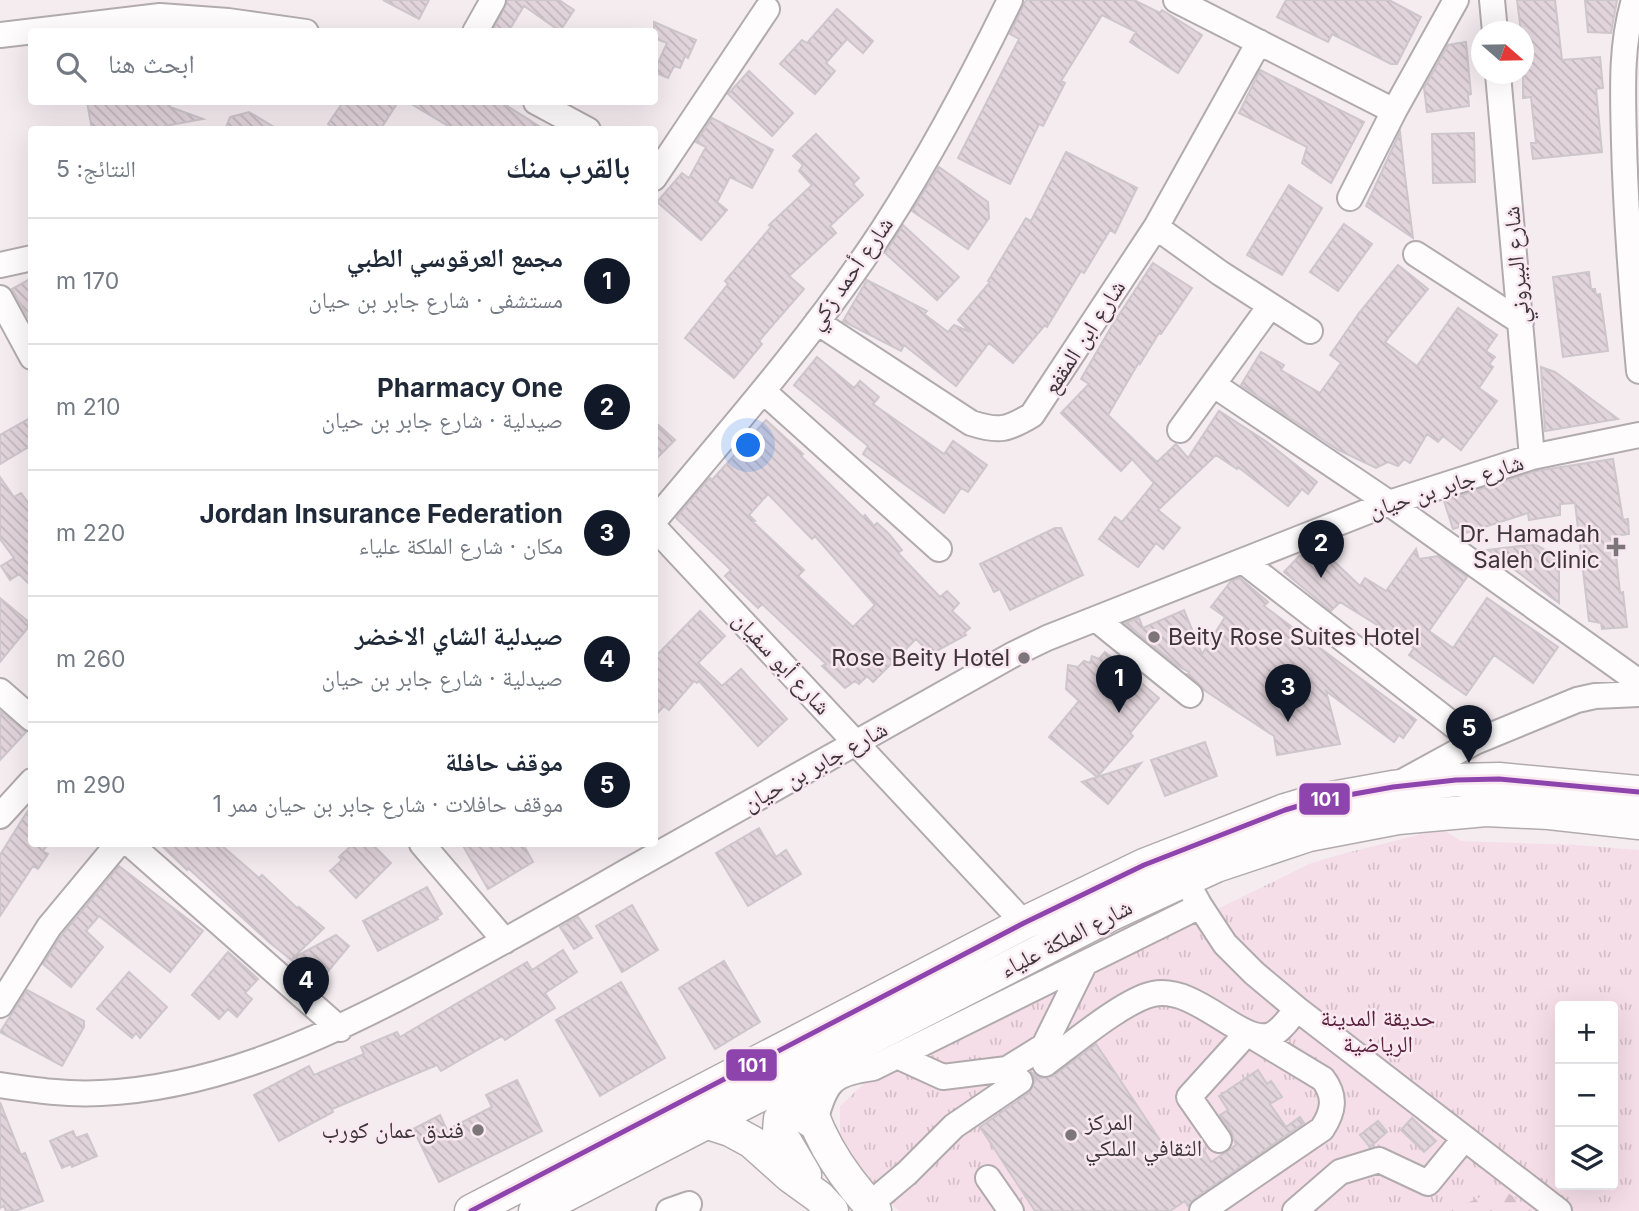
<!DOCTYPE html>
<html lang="ar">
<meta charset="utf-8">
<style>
body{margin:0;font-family:Inter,"Noto Naskh Arabic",sans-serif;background:#f2f2f3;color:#1f2937;direction:rtl}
.controls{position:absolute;right:21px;bottom:21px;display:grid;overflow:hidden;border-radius:7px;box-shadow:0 7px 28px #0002}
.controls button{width:63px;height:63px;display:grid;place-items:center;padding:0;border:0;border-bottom:2px solid #e0e1e3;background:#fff;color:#1f2937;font:35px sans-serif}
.compass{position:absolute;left:1471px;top:21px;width:63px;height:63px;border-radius:50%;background:#fff;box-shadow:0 7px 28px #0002;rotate:110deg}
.you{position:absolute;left:749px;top:446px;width:24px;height:24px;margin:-18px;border:5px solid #fff;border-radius:50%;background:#1a73e8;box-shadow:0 0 0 10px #1a73e833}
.badge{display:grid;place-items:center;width:46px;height:46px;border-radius:50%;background:#111827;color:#fff;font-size:23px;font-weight:700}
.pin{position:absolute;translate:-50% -58px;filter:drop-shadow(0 2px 4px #0008)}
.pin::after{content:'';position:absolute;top:37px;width:24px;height:21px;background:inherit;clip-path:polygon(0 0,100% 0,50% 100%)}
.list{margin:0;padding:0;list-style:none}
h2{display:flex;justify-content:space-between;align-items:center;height:91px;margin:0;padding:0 28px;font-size:30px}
h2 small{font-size:23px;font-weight:400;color:#747a83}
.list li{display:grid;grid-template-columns:46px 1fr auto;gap:21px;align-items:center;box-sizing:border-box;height:126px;padding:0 28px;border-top:2px solid #e0e1e3}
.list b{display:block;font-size:26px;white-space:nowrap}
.list p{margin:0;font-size:23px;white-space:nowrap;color:#747a83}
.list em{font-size:23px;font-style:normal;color:#747a83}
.icon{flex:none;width:38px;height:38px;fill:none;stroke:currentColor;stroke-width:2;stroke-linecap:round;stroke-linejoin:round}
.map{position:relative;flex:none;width:1639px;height:1211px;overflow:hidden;direction:ltr}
.search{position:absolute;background:#fff;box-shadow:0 7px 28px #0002;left:28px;top:28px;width:630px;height:77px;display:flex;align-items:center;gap:18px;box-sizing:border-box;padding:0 24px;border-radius:7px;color:#747a83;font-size:26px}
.panel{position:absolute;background:#fff;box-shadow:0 7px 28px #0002;left:28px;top:126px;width:630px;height:721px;border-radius:7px;direction:rtl}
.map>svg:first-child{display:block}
.grass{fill:url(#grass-tufts);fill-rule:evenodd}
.forest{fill:url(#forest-firs)}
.building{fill:url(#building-back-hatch);stroke:#cdc6ca;stroke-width:2;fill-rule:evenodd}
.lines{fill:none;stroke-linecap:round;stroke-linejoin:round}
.minor-casing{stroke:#b2abae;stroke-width:28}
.major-casing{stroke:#b2abae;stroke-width:35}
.minor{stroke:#fefcfd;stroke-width:24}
.major{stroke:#fefcfd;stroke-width:32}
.bus-1-casing{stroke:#f9e8ef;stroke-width:10}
.bus-1{stroke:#8e44ad;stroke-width:5}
.poi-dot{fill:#7d7679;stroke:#f9e8ef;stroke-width:2.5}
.labels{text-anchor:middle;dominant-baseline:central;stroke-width:5;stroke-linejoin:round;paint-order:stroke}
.street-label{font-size:23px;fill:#3d3639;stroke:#f9e8ef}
.poi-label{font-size:23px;fill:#3d3639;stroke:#f9e8ef;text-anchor:end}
.park-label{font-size:23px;fill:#59213e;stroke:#f9e8ef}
.line-badge{stroke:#f9e8ef;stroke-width:2.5}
.badge-label{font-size:19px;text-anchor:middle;font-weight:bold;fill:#fff}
</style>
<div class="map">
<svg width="1639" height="1211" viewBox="0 0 1639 1211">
<defs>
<pattern id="grass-tufts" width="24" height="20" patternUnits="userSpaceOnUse" patternTransform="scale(1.75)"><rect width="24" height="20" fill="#f6dee8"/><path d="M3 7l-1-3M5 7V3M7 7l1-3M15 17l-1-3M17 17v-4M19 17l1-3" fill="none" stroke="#d4bfc8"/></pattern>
<pattern id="forest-firs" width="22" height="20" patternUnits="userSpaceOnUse" patternTransform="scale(1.75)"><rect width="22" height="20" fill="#f6dee8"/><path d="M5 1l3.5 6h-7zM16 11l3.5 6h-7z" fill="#d4bfc8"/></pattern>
<pattern id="building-back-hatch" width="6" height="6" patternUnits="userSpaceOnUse" patternTransform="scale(1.75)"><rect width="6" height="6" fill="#e1d4da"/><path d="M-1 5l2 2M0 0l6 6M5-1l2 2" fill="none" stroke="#c2b7bc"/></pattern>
</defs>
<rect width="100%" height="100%" fill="#f5ecf0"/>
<path class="grass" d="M1442,829L1461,841L1576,845L1639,850V1211H899L849,1165L840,1137V1106L867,1081L1309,864L1338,855ZM1560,1006H1613V1185H1560Z"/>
<path class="forest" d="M1501,1188L1534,1211H1449Z"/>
<path class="building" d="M383,0H429L419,19Z
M508,0H559L574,10L560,31L524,6L508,32H492Z
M1026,0H1134L1160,13L1162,10L1202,35L1178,73L1130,42L1136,32L1102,15L1061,81L1065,83L1043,126L1039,124L1010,184L958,158L1019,39L1010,34Z
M1286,0H1389L1421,17L1397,64H1391L1332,34L1328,42L1277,17Z
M1517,0H1555L1562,60L1600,57L1603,88L1596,89L1602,152L1533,159L1531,143H1536L1531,97L1523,98V32H1521Z
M1585,0H1617L1611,33L1588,32Z
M837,9L873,41L863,53L847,39L826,63L835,71L815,94L780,64L802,40L807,43Z
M654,22L696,40L688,58L685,56L680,68L674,66L668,78L654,72L667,43L654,38Z
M1466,42L1471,94L1468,95L1469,106L1427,112L1424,88L1448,45Z
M1260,70L1364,122L1331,183L1302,163L1307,147L1239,113Z
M749,71L793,113L772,136L728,94Z
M87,102H169L170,107L203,119L165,126L166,130H92Z
M343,102H398L380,130H336L328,124Z
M408,102H501L545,130H455Z
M249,112L279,130H225L230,117Z
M712,118L773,150L752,188L730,177L717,202L727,210L701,240L657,202L682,173L689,178L706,147L696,142Z
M1400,132L1405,176L1413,238L1366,206Z
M1474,133L1475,182L1433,183L1432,134Z
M816,134L859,178L853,184L863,195L830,226L836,233L789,276L804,289L759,341L762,344L734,378L685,338L728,284L725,281L771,227L769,225L812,185L799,171L803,165L793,156Z
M1066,152L1137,188L1115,233L1110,230L1084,273L1081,271L1047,327L1045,325L1013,363L989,343L956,386L904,345L901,351L843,321L867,280L927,311L924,314L948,332L954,325L970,332L958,320L990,282L988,281L1026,218L1031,221Z
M939,167L988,202L989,218L968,249L912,211Z
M1289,185L1322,208L1282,275L1247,255Z
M1344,224L1372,244L1338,291L1310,272Z
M903,225L959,277L937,300L885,253Z
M1153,263L1192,288L1161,334L1159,333L1140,364L1139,362L1108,415L1157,462L1176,444L1188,458L1219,411L1267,442L1317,482L1308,494L1302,489L1288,506L1238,467L1237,469L1216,455L1158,510L1180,528L1163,549L1156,543L1138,567L1099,539L1115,517L1122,522L1154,483L1132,459L1121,471L1061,413L1089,384L1081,379L1113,324Z
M1398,265L1428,289L1385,342L1417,366L1458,308L1497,335L1486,351L1495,357L1489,364L1493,367L1479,388L1497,401L1461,450L1443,436L1438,442L1427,434L1410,463L1404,459L1398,466L1388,462L1376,468L1338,450L1241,385L1261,352L1284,365L1281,370L1320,393L1341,363L1330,355L1359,313Z
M1589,272L1591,289H1595L1596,295L1600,294L1608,351L1563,357L1553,277Z
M32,278V325L12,289Z
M817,357L854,388L860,381L879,397L873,404L944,454L953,441L987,465L968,492L961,488L944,513L863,454L868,446L794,385Z
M1541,367L1555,372L1618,419L1545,431Z
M32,417V445L0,464V435Z
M766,420L803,454L801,456L863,517L865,515L874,526L877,523L889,534L902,550L898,553L940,597L947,591L959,603L952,611L970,628L964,633L966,635L931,654L916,639L873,682L867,676L859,684L855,681L845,688L822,666L826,664L762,604L758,608L725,576L731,570L676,518L706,482L710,478L712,480ZM768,494L812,539L815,536L875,605L853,627L798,576L804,570L753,522L755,521L749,515Z
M654,421L675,440L654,461Z
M1613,459L1623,520L1628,519L1629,534L1614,536L1620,593L1623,592L1627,627L1602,629L1601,623L1589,621L1575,503L1560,504V515L1529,520L1528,513L1466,533L1459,527L1453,529L1444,501L1536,471Z
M0,477L14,497L21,493L32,508V587L19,574L10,580L1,566L14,558L0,539Z
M1055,528H1061L1083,575L1010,610L1000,589L994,592L980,564Z
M1535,544L1559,558V603L1488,550Z
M1319,547L1360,586L1365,578L1386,591L1416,549L1419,559L1438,556L1467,577L1429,631L1453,648L1487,598L1558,647L1533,683L1494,655L1466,695L1409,655L1414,648L1340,602L1331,611L1284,572L1301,554Z
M1240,578L1268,602L1264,606L1416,720L1403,738L1399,735L1394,742L1326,691L1340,744L1277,755L1274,736L1204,690L1187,674L1189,672L1178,666L1125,623L1139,618L1143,628L1184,610L1202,654L1225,617L1211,607L1231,581Z
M0,598L31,624L0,662Z
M700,611L725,636L698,663L722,686L741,669L787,719L758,746L699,681L697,683L694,681L669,710L664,706L654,717V658Z
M1105,652L1159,698L1130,733L1133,736L1097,777L1141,763L1108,804L1082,782L1097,777L1049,737L1079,701L1066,689L1068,665L1078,667L1084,661L1090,663L1092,656L1099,659Z
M0,711L26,732L0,760Z
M1205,742L1217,776L1165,796L1151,760Z
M32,804V844H48L43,851L48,854L38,869L33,866L0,916V855Z
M759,828L776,857L786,850L801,874L748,906L716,853Z
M160,844H220L259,878L262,875L297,908L299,907L324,928L293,958L336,935L349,946L319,982L269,942L188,868L187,870Z
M353,844H372L391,863L356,898L330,871L342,860L339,857Z
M462,844H523L533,862L488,889Z
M119,866L203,931L170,972L99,916L86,931L103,947L71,987L43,964L61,936Z
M427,887L442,914L437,917L438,919L378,951L363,921Z
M632,905L658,950L622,972L596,926Z
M578,917L592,938L574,949L560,927Z
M563,950L577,972L545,993L555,1008L505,1040L502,1036L441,1071L437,1065L332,1109L333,1112L279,1141L254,1095L309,1066L314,1075L364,1054L361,1047L397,1032L400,1037L527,962L532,970Z
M228,952L258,979L245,993L252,999L237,1017L228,1009L219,1019L192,995Z
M724,961L760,1022L715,1049L679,988Z
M129,972L167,1007L140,1038L136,1033L132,1038L97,1009Z
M621,982L665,1058L600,1096L556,1020Z
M27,990L84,1021V1027L62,1066L0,1032Z
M1096,1044L1172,1158L1199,1142L1211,1162L1236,1145L1231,1131L1220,1115L1228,1110L1219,1096L1258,1070L1267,1084L1271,1081L1282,1097L1270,1104L1286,1127L1300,1117L1304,1123L1194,1199L1188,1206L1185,1201L1170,1211H1035L980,1127L1029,1093L1035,1081L1031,1072L1040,1078L1053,1076Z
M517,1080L542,1131L439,1182L413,1129L440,1115L447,1130L492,1107L486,1095Z
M0,1102L21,1155L25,1153L43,1201L15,1211H6L4,1206L0,1208Z
M1412,1118L1436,1141L1424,1152L1401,1130Z
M1378,1121L1387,1132L1370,1147L1360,1135Z
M73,1131L76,1138L87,1134L97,1156L72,1167L71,1164L62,1168L50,1141Z"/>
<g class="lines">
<defs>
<path id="minor" d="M1176,0L1394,111
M1492,0L1495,32
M1634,0C1620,47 1623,95 1624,143C1626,219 1632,295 1639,371
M475,32L493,0
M0,35L160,16L228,21L306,32
M1498,74L1532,457
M536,102L588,130
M654,178L767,9
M1350,198L1394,111L1456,0
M1156,227L1220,273L1310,331
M1416,254L1521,322
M0,265L32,258
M0,298L32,357
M817,322L971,423C999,432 1007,430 1032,415L1156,227L1259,42
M1214,385L1389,503L1639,682
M764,392L939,549
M1180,430L1270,306
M654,521C734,426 816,332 884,228C931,155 972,78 1010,0
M654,527L1024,923
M1243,561L1475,742
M1096,619L1190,695
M0,691L32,719
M1400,783L1475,742L1577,700L1595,696L1639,694
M0,816L32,781
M130,844L340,1029
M422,844L505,941
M1185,879L1200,906L1225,944L1254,973L1297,1009L1559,1211
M0,1005L49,927L118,844
M897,1056L943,1077L1007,1069L1044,1046L1085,963
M1045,1064C1071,1045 1124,1000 1153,994C1197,985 1241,1046 1271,1035C1281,1031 1290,1017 1297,1009
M0,1085C34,1090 67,1095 101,1093C209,1088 310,1044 404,995C479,956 553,914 626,872C756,800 885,727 1014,654L1047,638L1389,503L1532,457L1639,435
M814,1123C827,1082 829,1074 873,1068L1200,906
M988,1178L1011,1211
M869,1205L907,1173L954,1126L1020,1081
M669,1211L689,1204
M1202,1211L1322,1129C1334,1111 1336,1096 1323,1079L1247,1033L1189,1097L1219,1140
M1295,1211L1340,1172L1379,1160L1428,1183L1464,1139"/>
<path id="major" d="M800,1074C813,1130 836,1169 875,1211
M705,1122L730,1130L752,1142L790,1176L819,1197L832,1211
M805,1175L779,1131L780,1119L788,1112L799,1113L814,1123
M471,1211L1024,923L1144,865L1285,810L1315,801L1393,787L1456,780L1499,779L1639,792
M535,1211L1112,914L1216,866L1309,835L1398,818L1486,810L1549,813L1639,823"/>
</defs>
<use href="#minor" class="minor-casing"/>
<use href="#major" class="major-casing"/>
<use href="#minor" class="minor"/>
<use href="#major" class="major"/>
<defs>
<path id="bus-1" d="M471,1211L1024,923L1144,865L1285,810L1315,801L1393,787L1456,780L1499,779L1639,792"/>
</defs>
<use href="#bus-1" class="bus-1-casing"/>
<use href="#bus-1" class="bus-1"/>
</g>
<g class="poi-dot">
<path d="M1612.5 536.5h7v7h7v7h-7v7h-7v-7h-7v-7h7z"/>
<circle cx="1154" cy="637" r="7"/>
<circle cx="1024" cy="658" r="7"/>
<circle cx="478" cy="1130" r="7"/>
<circle cx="1071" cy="1135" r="7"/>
</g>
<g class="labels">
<g class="street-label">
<text transform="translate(1516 265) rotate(-95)">شارع البيروني</text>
<text transform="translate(850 273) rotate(-55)">شارع أحمد زكي</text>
<text transform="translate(1084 337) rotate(-57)">شارع ابن المقفع</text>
<text transform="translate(1446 486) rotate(-18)">شارع جابر بن حيان</text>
<text transform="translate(782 663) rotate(47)">شارع أبو سفيان</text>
<text transform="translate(815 766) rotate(-29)">شارع جابر بن حيان</text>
<text transform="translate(1066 938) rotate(-27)">شارع الملكة علياء</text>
</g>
<g class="poi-label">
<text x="1600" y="534">Dr. Hamadah<tspan x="1600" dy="26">Saleh Clinic</tspan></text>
<text x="1168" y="637" text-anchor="start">Beity Rose Suites Hotel</text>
<text x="1010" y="658">Rose Beity Hotel</text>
<text x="1085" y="1122" text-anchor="start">المركز<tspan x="1085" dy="26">الثقافي الملكي</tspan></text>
<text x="464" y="1130">فندق عمان كورب</text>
</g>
<g class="park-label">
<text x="1378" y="1018">حديقة المدينة<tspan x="1378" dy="26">الرياضية</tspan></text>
</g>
</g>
<g class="line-badge">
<rect x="1298" y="782" width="53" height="34" rx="7" fill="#8e44ad"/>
<rect x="725" y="1048" width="53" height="34" rx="7" fill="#8e44ad"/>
</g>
<g class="badge-label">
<text x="1325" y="806">101</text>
<text x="752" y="1072">101</text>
</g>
</svg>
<div class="controls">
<button>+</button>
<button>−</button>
<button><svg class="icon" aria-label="layers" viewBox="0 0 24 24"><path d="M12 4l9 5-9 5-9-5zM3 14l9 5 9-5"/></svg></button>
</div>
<svg class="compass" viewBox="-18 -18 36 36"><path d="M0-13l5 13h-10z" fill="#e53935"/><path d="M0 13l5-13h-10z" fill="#747a83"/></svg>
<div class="you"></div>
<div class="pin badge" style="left:1119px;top:713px">1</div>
<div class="pin badge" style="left:1321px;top:578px">2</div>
<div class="pin badge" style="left:1288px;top:722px">3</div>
<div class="pin badge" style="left:306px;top:1015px">4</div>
<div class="pin badge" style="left:1469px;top:763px">5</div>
<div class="search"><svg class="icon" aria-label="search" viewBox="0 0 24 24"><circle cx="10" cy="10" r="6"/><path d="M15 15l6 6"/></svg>ابحث هنا</div>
<section class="panel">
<h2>بالقرب منك<small>النتائج: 5</small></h2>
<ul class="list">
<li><span class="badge">1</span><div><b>مجمع العرقوسي الطبي</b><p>مستشفى · شارع جابر بن حيان</p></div><em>170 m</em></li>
<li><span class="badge">2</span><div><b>Pharmacy One</b><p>صيدلية · شارع جابر بن حيان</p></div><em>210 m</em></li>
<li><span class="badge">3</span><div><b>Jordan Insurance Federation</b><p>مكان · شارع الملكة علياء</p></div><em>220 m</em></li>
<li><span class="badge">4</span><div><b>صيدلية الشاي الاخضر</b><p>صيدلية · شارع جابر بن حيان</p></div><em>260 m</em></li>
<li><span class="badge">5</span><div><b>موقف حافلة</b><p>موقف حافلات · شارع جابر بن حيان ممر 1</p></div><em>290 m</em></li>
</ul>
</section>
</div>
